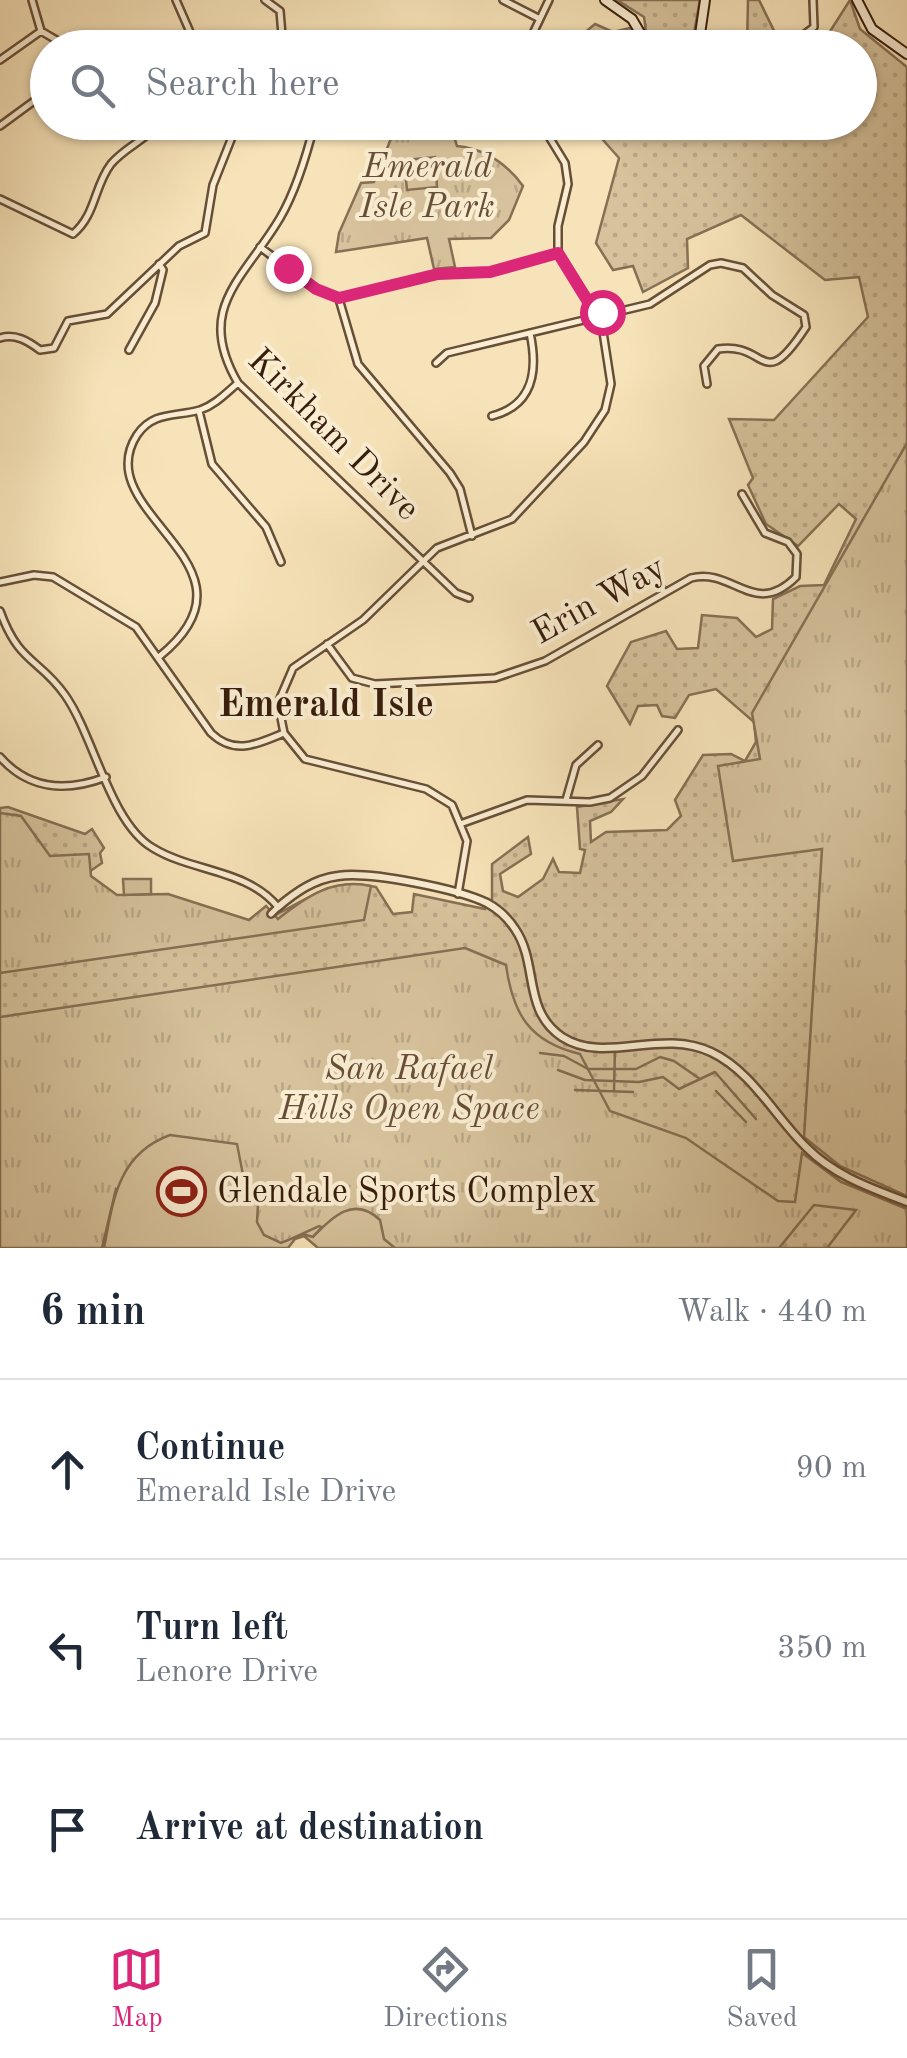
<!DOCTYPE html>
<meta charset="utf-8">
<style>
body{margin:0;font-family:"Old Standard TT",serif;background:#f2f2f3;color:#1f2937}
.stop{position:absolute;width:30px;height:30px;margin:-22px;border:8px solid #db2777;border-radius:50%;background:#fff}
.stop.end{background:#db2777;border-color:#fff;box-shadow:0 2px 10px #0008}
.list{margin:0;padding:0;list-style:none}
h2{display:flex;justify-content:space-between;align-items:center;height:130px;margin:0;padding:0 40px;font-size:42px}
h2 small{font-size:32px;font-weight:400;color:#747a83}
.list li{display:grid;grid-template-columns:65px 1fr auto;gap:30px;align-items:center;box-sizing:border-box;height:180px;padding:0 40px;border-top:2px solid #e0e1e3}
.list b{display:block;font-size:38px;white-space:nowrap}
.list p{margin:0;font-size:32px;white-space:nowrap;color:#747a83}
.list em{font-size:32px;font-style:normal;color:#747a83}
.icon{flex:none;width:55px;height:55px;fill:none;stroke:currentColor;stroke-width:2;stroke-linecap:round;stroke-linejoin:round}
.map{position:relative;flex:none;width:907px;height:1248px;overflow:hidden}
.search{position:absolute;background:#fff;box-shadow:0 2px 8px #0004;left:30px;right:30px;top:30px;height:110px;display:flex;align-items:center;gap:25px;box-sizing:border-box;padding:0 35px;border-radius:55px;color:#747a83;font-size:38px}
.sheet{height:670px;background:#fff}
nav{display:flex;justify-content:space-around;align-items:center;box-sizing:border-box;height:140px;border-top:2px solid #e0e1e3;background:#fff;font-size:28px;color:#747a83}
nav a{display:grid;justify-items:center;gap:5px}
nav .on{color:#db2777}
.map>svg:first-child{display:block}
.grass{fill:url(#grass-dots);stroke:#867054;stroke-width:2.5}
.park{fill:url(#park-tufts);stroke:#867054;stroke-width:2.5}
.garden{fill:#d6c29c;stroke:#867054;stroke-width:2.5}
.lines{fill:none;stroke-linecap:round;stroke-linejoin:round}
.stream{stroke:#836c50;stroke-width:2.5}
.minor-casing{stroke:#674f37;stroke-width:10}
.tertiary-casing{stroke:#674f37;stroke-width:11}
.secondary-casing{stroke:#371e0c;stroke-width:12}
.minor{stroke:#faedd2;stroke-width:5}
.tertiary{stroke:#faedd2;stroke-width:6}
.secondary{stroke:#faedd2;stroke-width:8}
.route{stroke:#db2777;stroke-width:12}
.labels{text-anchor:middle;dominant-baseline:central;stroke-width:8;stroke-linejoin:round;paint-order:stroke}
.park-label{font-size:35px;font-style:italic;fill:#674f37;stroke:#faedd2}
.street-label{font-size:35px;fill:#371e0c;stroke:#faedd2}
.poi-label{font-size:35px;fill:#371e0c;stroke:#faedd2;text-anchor:start}
.neighbourhood-label{font-size:38px;font-weight:bold;fill:#371e0c;stroke:#faedd2}
</style>
<div class="map">
<svg width="907" height="1248" viewBox="0 0 907 1248">
<defs>
<pattern id="grass-dots" width="8" height="8" patternUnits="userSpaceOnUse" patternTransform="scale(2.5)"><rect width="8" height="8" fill="#d6c29c"/><path d="M2 2h.1M6 6h.1" fill="none" stroke="#b8a685" stroke-width="1.8" stroke-linecap="round"/></pattern>
<pattern id="park-tufts" width="24" height="20" patternUnits="userSpaceOnUse" patternTransform="scale(2.5)"><rect width="24" height="20" fill="#d6c29c"/><path d="M3 7l-1-3M5 7V3M7 7l1-3M15 17l-1-3M17 17v-4M19 17l1-3" fill="none" stroke="#b8a685"/></pattern>
</defs>
<rect width="100%" height="100%" fill="#f7e3b9"/>
<filter id="stains"><feTurbulence type="fractalNoise" baseFrequency=".002" numOctaves="4"/><feColorMatrix values="0 0 0 0 .2 0 0 0 0 .09 0 0 0 0 .02 0 0 0 .5 -.17"/></filter>
<radialGradient id="worn" r=".72"><stop offset=".6" stop-color="#630" stop-opacity="0"/><stop offset="1" stop-color="#630" stop-opacity=".3"/></radialGradient>
<path class="grass" d="M617,0H700L692,44L661,47L646,31L644,17Z
M748,0H759L782,47H747Z
M850,0L860,29L907,67V1248H395L329,1219L313,1237L110,1214L104,1248H0V808L8,807L85,834L92,829L104,848L100,853L102,863L86,874L104,896L151,894L245,923L265,908L273,916C311,898 331,877 376,887L393,914L412,912L414,894L485,909L492,899V864L528,837L531,854L500,874L503,891L518,897L543,879L553,859L559,872L580,873L585,850L580,849L577,807L623,799L611,812L590,821L591,842L606,832L667,830L681,816L675,800L703,755L731,754L745,761L756,742L754,722L716,689L689,695L675,718L662,716L657,705L638,706L630,724L607,686L631,642L666,631L677,649L698,648L702,615L737,618L756,637L772,629L773,599L800,586L824,585L856,519L839,504L798,546L766,524L748,485L753,478L729,419L774,420L868,317L859,277L825,280L741,215L687,239L688,268L643,292L633,266L613,270L596,243L619,158L588,123L860,122V48L820,47Z
M595,24L613,32L630,28L642,47H574L577,39Z"/>
<path class="park" d="M397,123H450L457,146C485,149 507,164 523,186L509,220L491,238L449,239L455,267L434,269L427,238L336,252L339,233L361,183L374,182Z
M907,443V1196L840,1166L804,1137L822,849L733,861L718,766L760,759L752,713Z
M0,813L21,816L50,856L89,854L91,876L117,895L168,894L249,920L266,906L278,919C307,896 333,878 371,886L364,920L0,973Z
M465,948L506,965C513,1015 530,1042 580,1054L610,1111L686,1138L778,1201L795,1202L802,1153L841,1182L907,1209V1248H827L856,1210L814,1205L779,1248H382L319,1226L293,1238L283,1248L116,1189L102,1248H0V1017Z"/>
<path class="garden" d="M435,157L437,187L407,190L404,160Z
M123,879H151V894L124,895Z
M170,1135L237,1144L245,1185L258,1204L257,1222L264,1235L281,1243L303,1234L313,1237C332,1217 354,1195 380,1220L384,1239L395,1248H318L304,1236L295,1239L288,1248H104C113,1200 118,1154 170,1135Z"/>
<g class="lines">
<path class="stream" d="M540,1053L564,1056L588,1069H636L660,1057L674,1061L700,1079
M558,1070L585,1080L639,1082L663,1077L679,1089L715,1072L756,1119
M575,1090L633,1092
M614,1090L615,1048
M716,1091L746,1122"/>
<defs>
<path id="minor" d="M32,0L41,31
M176,0L197,48
M265,0L280,11L282,35L276,48
M503,0L538,18
M797,40L814,27L813,0
M526,48L549,0
M0,60L41,31L70,48
M315,122C307,154 297,189 280,218C244,279 194,308 238,383L456,593L469,598
M0,126L45,93
M0,199L73,234C96,215 94,186 111,164C124,148 147,139 161,122
M260,247L316,289L339,298L438,274L490,272L558,253
M339,299L358,364L450,473L460,489L472,536
M0,338C15,333 28,341 40,350L54,348L68,321L107,314L179,246L205,233L213,185L238,122
M129,350L155,303L163,270L159,264
M436,363L447,353L650,304L710,265L721,263L743,268L772,295L804,315L806,327C761,396 768,341 718,349L704,366L707,384
M199,411L212,464L266,527L281,562
M492,416C534,405 538,370 530,333
M650,569L664,592
M0,582L34,575L53,577L136,627L211,733C235,756 257,744 284,733
M0,611C19,664 39,658 65,695C94,736 110,823 153,848C192,872 247,869 278,907L271,914
M327,644L352,678L375,684L495,678L545,661L691,578C733,567 754,619 796,577L797,554L788,542L765,533L742,494
M160,656C273,564 86,514 137,435C153,411 176,417 200,410C215,405 226,393 238,383
M0,757C29,790 67,792 106,777
M566,800L576,765L598,745
M463,823L527,800L590,802L610,798L642,776L678,730
M458,894L467,841L452,805L426,789L305,759L284,733L278,703L293,668L363,620L437,548L512,519L584,442L605,410L611,384L603,332L597,314L558,253V226L568,184L565,163L540,122"/>
<path id="tertiary" d="M278,907C296,892 314,879 338,876C370,871 458,889 487,903C498,909 508,918 515,929C539,964 522,1010 562,1037C605,1065 660,1028 711,1052C752,1071 775,1117 807,1148C835,1176 871,1188 907,1202"/>
<path id="secondary" d="M605,0L632,19L649,48
M857,0L872,29L907,54
M698,48L705,0"/>
</defs>
<use href="#minor" class="minor-casing"/>
<use href="#tertiary" class="tertiary-casing"/>
<use href="#secondary" class="secondary-casing"/>
<use href="#minor" class="minor"/>
<use href="#tertiary" class="tertiary"/>
<use href="#secondary" class="secondary"/>
</g>
<g class="lines">
<path class="route" d="M288,268L316,289L339,298L438,274L490,272L558,253L592,308L602,312"/>
</g>
<defs>
<symbol id="stadium-ring" viewBox="-11 -11 22 22"><circle r="9.5" fill="#faedd2" stroke="#8f2418" stroke-width="1.5"/><path d="M0-5a6.5 5 0 1 0 0 10a6.5 5 0 1 0 0-10ZM-3.5-1.8h7v3.6h-7Z" fill="#8f2418"/></symbol>
</defs>
<g fill-rule="evenodd">
<use href="#stadium-ring" x="154" y="1164" width="55" height="55"/>
</g>
<g class="labels">
<g class="park-label">
<text x="427" y="167">Emerald<tspan x="427" dy="40">Isle Park</tspan></text>
<text x="409" y="1069">San Rafael<tspan x="409" dy="40">Hills Open Space</tspan></text>
</g>
<g class="street-label">
<text transform="translate(333 435) rotate(45)">Kirkham Drive</text>
<text transform="translate(599 601) rotate(-29)">Erin Way</text>
</g>
<g class="poi-label">
<text x="217" y="1192">Glendale Sports Complex</text>
</g>
<g class="neighbourhood-label">
<text x="326" y="706">Emerald Isle</text>
</g>
</g>
<rect width="100%" height="100%" filter="url(#stains)"/>
<rect width="100%" height="100%" fill="url(#worn)"/>
</svg>
<div class="stop" style="left:602px;top:312px"></div>
<div class="stop end" style="left:288px;top:268px"></div>
<div class="search"><svg class="icon" aria-label="search" viewBox="0 0 24 24"><circle cx="10" cy="10" r="6"/><path d="M15 15l6 6"/></svg>Search here</div>
</div>
<section class="sheet">
<h2>6 min<small>Walk · 440 m</small></h2>
<ul class="list">
<li><svg class="icon" aria-label="ahead" viewBox="0 0 24 24"><path d="M12 20V5M6 11l6-6 6 6"/></svg><div><b>Continue</b><p>Emerald Isle Drive</p></div><em>90 m</em></li>
<li><svg class="icon" aria-label="left" viewBox="0 0 24 24"><path d="M17 20v-9H6M10 6l-5 5 5 5"/></svg><div><b>Turn left</b><p>Lenore Drive</p></div><em>350 m</em></li>
<li><svg class="icon" aria-label="arrive" viewBox="0 0 24 24"><path d="M6 21V4h12l-3 4 3 4H6"/></svg><div><b>Arrive at destination</b></div></li>
</ul>
</section>
<nav>
<a class="on"><svg class="icon" aria-label="map" viewBox="0 0 24 24"><path d="M3 6l6-2 6 2 6-2v14l-6 2-6-2-6 2zM9 4v14M15 6v14"/></svg>Map</a>
<a><svg class="icon" aria-label="directions" viewBox="0 0 24 24"><path d="M12 3l9 9-9 9-9-9zM9 14v-3h6M13 9l2 2-2 2"/></svg>Directions</a>
<a><svg class="icon" aria-label="saved" viewBox="0 0 24 24"><path d="M7 4h10v16l-5-4-5 4z"/></svg>Saved</a>
</nav>
